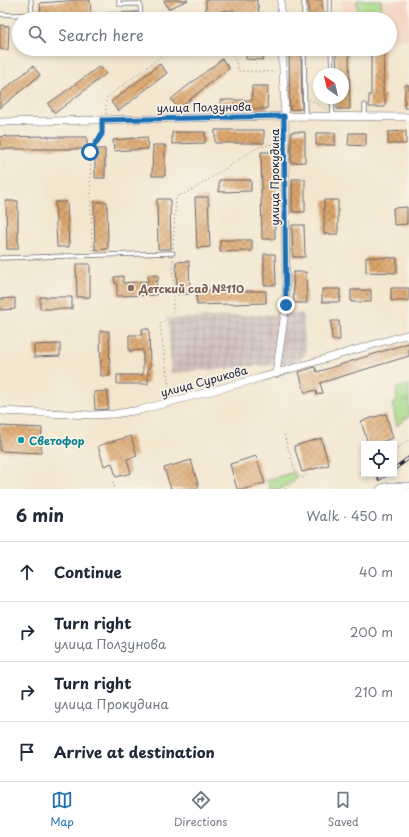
<!DOCTYPE html>
<meta charset="utf-8">
<style>
body{margin:0;font-family:"Playpen Sans",sans-serif;background:#f2f2f3;color:#1f2937}
.controls{position:absolute;right:12px;bottom:12px;display:grid;overflow:hidden;border-radius:0px;box-shadow:0 2px 6px #0003}
.controls button{width:36px;height:36px;display:grid;place-items:center;padding:0;border:0;border-bottom:1px solid #e0e1e3;background:#fff;color:#1f2937;font:20px sans-serif}
.compass{position:absolute;left:313px;top:68px;width:36px;height:36px;border-radius:50%;background:#fff;box-shadow:0 2px 6px #0003;rotate:326deg}
.stop{position:absolute;width:12px;height:12px;margin:-9px;border:3px solid #1f6fb2;border-radius:50%;background:#fff}
.stop.end{background:#1f6fb2;border-color:#fff;box-shadow:0 1px 4px #0008}
.list{margin:0;padding:0;list-style:none}
h2{display:flex;justify-content:space-between;align-items:center;height:52px;margin:0;padding:0 16px;font-size:17px}
h2 small{font-size:13px;font-weight:400;color:#747a83}
.list li{display:grid;grid-template-columns:26px 1fr auto;gap:12px;align-items:center;box-sizing:border-box;height:60px;padding:0 16px;border-top:1px solid #e0e1e3}
.list b{display:block;font-size:15px;white-space:nowrap}
.list p{margin:0;font-size:13px;white-space:nowrap;color:#747a83}
.list em{font-size:13px;font-style:normal;color:#747a83}
.icon{flex:none;width:22px;height:22px;fill:none;stroke:currentColor;stroke-width:2;stroke-linecap:round;stroke-linejoin:round}
.map{position:relative;flex:none;width:409px;height:489px;overflow:hidden}
.search{position:absolute;background:#fff;box-shadow:0 2px 6px #0003;left:12px;right:12px;top:12px;height:44px;display:flex;align-items:center;gap:10px;box-sizing:border-box;padding:0 14px;border-radius:22px;color:#747a83;font-size:15px}
.sheet{height:292px;background:#fff}
nav{display:flex;justify-content:space-around;align-items:center;box-sizing:border-box;height:56px;border-top:1px solid #e0e1e3;background:#fff;font-size:11px;color:#747a83}
nav a{display:grid;justify-items:center;gap:2px}
nav .on{color:#1f6fb2}
.map>svg:first-child{display:block}
.built{fill:#f4d3c0}
.industrial{fill:url(#industrial-grid)}
.park{fill:url(#park-crowns);stroke:#647d60}
.pitch{fill:#a6d886;stroke:#647d60}
.building{fill:url(#building-cross-hatch)}
.lines{fill:none;stroke-linecap:round;stroke-linejoin:round}
.service-casing{stroke:#6b676e;stroke-width:5}
.minor-casing{stroke:#6b676e;stroke-width:8}
.path{stroke:#6b676e;stroke-width:1;stroke-dasharray:1 3;stroke-linecap:butt}
.service{stroke:#fff;stroke-width:3.5}
.minor{stroke:#fff;stroke-width:7}
.rail-casing{stroke:#22223b;stroke-width:3.5}
.rail{stroke:#f7f3e8;stroke-width:2;stroke-dasharray:6;stroke-linecap:butt}
.route{stroke:#1f6fb2;stroke-width:5}
.education-dot{fill:#8d6e63;stroke:#f7f3e8;stroke-width:1.5}
.culture-dot{fill:#0f9aa8;stroke:#f7f3e8;stroke-width:1.5}
.labels{text-anchor:middle;dominant-baseline:central;stroke-width:3.5;stroke-linejoin:round;paint-order:stroke}
.street-label{font-size:11px;fill:#22223b;stroke:#f7f3e8}
.education-label{font-size:11px;font-weight:bold;fill:#785e54;stroke:#f7f3e8;text-anchor:start}
.culture-label{font-size:11px;font-weight:bold;fill:#0d838f;stroke:#f7f3e8;text-anchor:start}
</style>
<div class="map">
<svg width="409" height="489" viewBox="0 0 409 489">
<defs>
<pattern id="industrial-grid" width="8" height="8" patternUnits="userSpaceOnUse"><rect width="8" height="8" fill="#d0c0bc"/><path d="M0 4h8M4 0v8" fill="none" stroke="#b2a5a2"/></pattern>
<pattern id="park-crowns" width="20" height="18" patternUnits="userSpaceOnUse"><rect width="20" height="18" fill="#a6d886"/><path d="M2 6a3 3 0 1 1 6 0M12 15a3 3 0 1 1 6 0" fill="none" stroke="#8fb975"/></pattern>
<pattern id="building-cross-hatch" width="8" height="8" patternUnits="userSpaceOnUse"><rect width="8" height="8" fill="#dda66c"/><path d="M0 0l8 8M0 8l8-8" fill="none" stroke="#b3875a"/></pattern>
</defs>
<rect width="100%" height="100%" fill="#f7f3e8"/>
<filter id="ink" filterUnits="userSpaceOnUse"><feTurbulence type="fractalNoise" baseFrequency=".025" numOctaves="2"/><feDisplacementMap in="SourceGraphic" scale="8" xChannelSelector="R" yChannelSelector="G"/><feConvolveMatrix kernelMatrix="1 2 1 2 8 2 1 2 1" color-interpolation-filters="sRGB"/></filter>
<filter id="wash" filterUnits="userSpaceOnUse"><feTurbulence type="fractalNoise" baseFrequency=".012" numOctaves="4" result="noise"/><feDisplacementMap in="SourceGraphic" scale="16" xChannelSelector="R" yChannelSelector="G"/><feGaussianBlur stdDeviation="0.9" result="paint"/><feColorMatrix in="noise" values="0 0 0 0 0 0 0 0 0 0 0 0 0 0 0 0 0 1.4 0 .05"/><feComposite in="paint" operator="in"/></filter>
<g filter="url(#wash)">
<rect width="100%" height="100%" fill="#f3e6ce"/>
<path class="built" d="M342,0H409V39H390V19H342Z"/>
<path class="industrial" d="M303,313L306,354L295,363L171,373L168,319Z"/>
<path class="park" d="M409,384V417L405,419L397,426L392,404L396,402C398,397 395,392 397,388Z
M294,472L296,478L281,489H270L267,480Z"/>
<path class="pitch" d="M357,0H381L382,19H358Z"/>
<g id="blocks">
<path class="building" d="M78,0H90L91,14L41,17L40,3Z
M164,0H188L168,9Z
M206,0H257V5H258L259,13L243,14V15L235,16L234,10L221,11V19H206Z
M308,0H322L323,19H309Z
M137,12L138,19H108L107,13Z
M0,25L9,26L8,50L0,49Z
M246,49H264L263,60L246,59Z
M371,50H384L383,95H385V107H369V95H371Z
M349,52L350,109H337V98H343V74H337L336,53Z
M289,53H301L302,109L290,110Z
M222,59L229,68L178,109L171,99Z
M160,64L167,73L118,111L111,102Z
M33,66L40,75L0,108V93Z
M100,66L106,74L55,113L48,104Z
M405,85H409V108H404Z
M252,86H268L267,109H221V100H252Z
M215,130H264V143H215Z
M406,131V144H388V132Z
M172,132H205V143L172,144Z
M291,132H305V162L291,163Z
M316,133H335V145H316Z
M349,133H366V146L348,145Z
M7,136V137L48,136V137H87V149H0V137Z
M147,137L148,149L114,151L113,140Z
M153,145H165V176H152Z
M95,149H105V178H95Z
M261,152H274L275,239H262L261,189H262Z
M292,179H305V212H292Z
M219,180H251V191L219,192Z
M195,197H208L210,247L197,248Z
M157,199H170L171,249H158Z
M324,200H338V234H324Z
M6,201H18V249H7Z
M55,202H67L69,247H57Z
M94,202H107L108,249L95,250Z
M407,207V224L394,225L393,208Z
M292,225H304L305,257H293Z
M220,240H252V251L220,252Z
M264,254H275L276,285H264Z
M366,257L397,258V273L366,272Z
M189,261L190,294H177L176,262Z
M76,264H90V297H77Z
M293,272H306L307,303H294Z
M148,275H158V281H156L157,295L117,296V283H115L114,277L123,276V283L148,281Z
M391,288H409V301H391Z
M322,289H340V302H322Z
M226,290L227,291H266V303L197,305L196,291Z
M351,290H371V302H351Z
M40,297H72V309H40Z
M15,298V309L0,310V299Z
M331,321H339L340,340H332Z
M142,329H149L150,368H148V384H117V375H143V350L129,351V335H142Z
M100,331H109L110,376H101Z
M409,343V356L320,383L323,393L317,395L316,390L305,393L299,372L315,367L317,372Z
M60,344V356L34,357V345Z
M108,391V409L95,410L94,392Z
M386,414L393,438L374,444H368L361,421Z
M0,426L42,428L41,453L0,451Z
M131,436L137,456L127,459L131,473L116,477L112,463L104,466L98,446Z
M321,438L329,465L302,472L294,446Z
M256,456L265,483L245,489H237L230,464Z
M191,460L199,487L192,489H171L164,468Z"/>
</g>
</g>
<g filter="url(#ink)">
<use href="#blocks" fill-opacity="0" stroke="#6b676e" stroke-width="1"/>
<g class="lines">
<defs>
<path id="service" d="M119,0V4H140L141,19
M304,0V19
M330,0V19
M0,14L15,15L32,14L31,0
M304,49L305,116
M331,49L332,74
M304,50H331
M332,98L333,116
M365,105V117
M0,258L173,253"/>
<path id="minor" d="M281,0V19
M0,122L285,116L409,117
M276,374L286,305L285,116L282,49
M0,411L91,415L114,414L140,410L260,378L409,334
M380,489C387,484 400,487 409,486"/>
</defs>
<use href="#service" class="service-casing"/>
<use href="#minor" class="minor-casing"/>
<path class="path" d="M229,49L233,55L239,71L275,72
M309,99L327,110
M106,114V98L163,55L174,49
M173,248L176,197L194,189L258,147L278,143
M92,250L90,151L102,133V127
M170,395L160,325L173,311V257
M284,435L295,470L301,478H303L308,474
M394,450L409,440
M359,473L364,468
M113,482L115,489
M285,489L300,477"/>
<use href="#service" class="service"/>
<use href="#minor" class="minor"/>
<defs>
<path id="rail" d="M394,469L409,458
M379,479L387,474"/>
</defs>
<use href="#rail" class="rail-casing"/>
<use href="#rail" class="rail"/>
</g>
</g>
<g class="lines" filter="url(#ink)">
<path class="route" d="M90,152L102,134V120L284,116L286,305"/>
</g>
<circle class="education-dot" cx="131" cy="288" r="4"/>
<circle class="culture-dot" cx="21" cy="440" r="4"/>
<g class="labels">
<g class="street-label">
<text transform="translate(204 107) rotate(-1)">улица Ползунова</text>
<text transform="translate(274 177) rotate(-90)">улица Прокудина</text>
<text transform="translate(204 381) rotate(-15)">улица Сурикова</text>
</g>
<g class="education-label">
<text x="139" y="288">Детский сад №110</text>
</g>
<g class="culture-label">
<text x="29" y="440">Светофор</text>
</g>
</g>
</svg>
<div class="controls">
<button><svg class="icon" aria-label="locate" viewBox="0 0 24 24"><circle cx="12" cy="12" r="6"/><path d="M12 2v4M12 18v4M2 12h4M18 12h4"/></svg></button>
</div>
<svg class="compass" viewBox="-18 -18 36 36"><path d="M0-13l5 13h-10z" fill="#e53935"/><path d="M0 13l5-13h-10z" fill="#747a83"/></svg>
<div class="stop" style="left:90px;top:152px"></div>
<div class="stop end" style="left:286px;top:305px"></div>
<div class="search"><svg class="icon" aria-label="search" viewBox="0 0 24 24"><circle cx="10" cy="10" r="6"/><path d="M15 15l6 6"/></svg>Search here</div>
</div>
<section class="sheet">
<h2>6 min<small>Walk · 450 m</small></h2>
<ul class="list">
<li><svg class="icon" aria-label="ahead" viewBox="0 0 24 24"><path d="M12 20V5M6 11l6-6 6 6"/></svg><div><b>Continue</b></div><em>40 m</em></li>
<li><svg class="icon" aria-label="right" viewBox="0 0 24 24"><path d="M7 20v-9h11M14 6l5 5-5 5"/></svg><div><b>Turn right</b><p>улица Ползунова</p></div><em>200 m</em></li>
<li><svg class="icon" aria-label="right" viewBox="0 0 24 24"><path d="M7 20v-9h11M14 6l5 5-5 5"/></svg><div><b>Turn right</b><p>улица Прокудина</p></div><em>210 m</em></li>
<li><svg class="icon" aria-label="arrive" viewBox="0 0 24 24"><path d="M6 21V4h12l-3 4 3 4H6"/></svg><div><b>Arrive at destination</b></div></li>
</ul>
</section>
<nav>
<a class="on"><svg class="icon" aria-label="map" viewBox="0 0 24 24"><path d="M3 6l6-2 6 2 6-2v14l-6 2-6-2-6 2zM9 4v14M15 6v14"/></svg>Map</a>
<a><svg class="icon" aria-label="directions" viewBox="0 0 24 24"><path d="M12 3l9 9-9 9-9-9zM9 14v-3h6M13 9l2 2-2 2"/></svg>Directions</a>
<a><svg class="icon" aria-label="saved" viewBox="0 0 24 24"><path d="M7 4h10v16l-5-4-5 4z"/></svg>Saved</a>
</nav>
